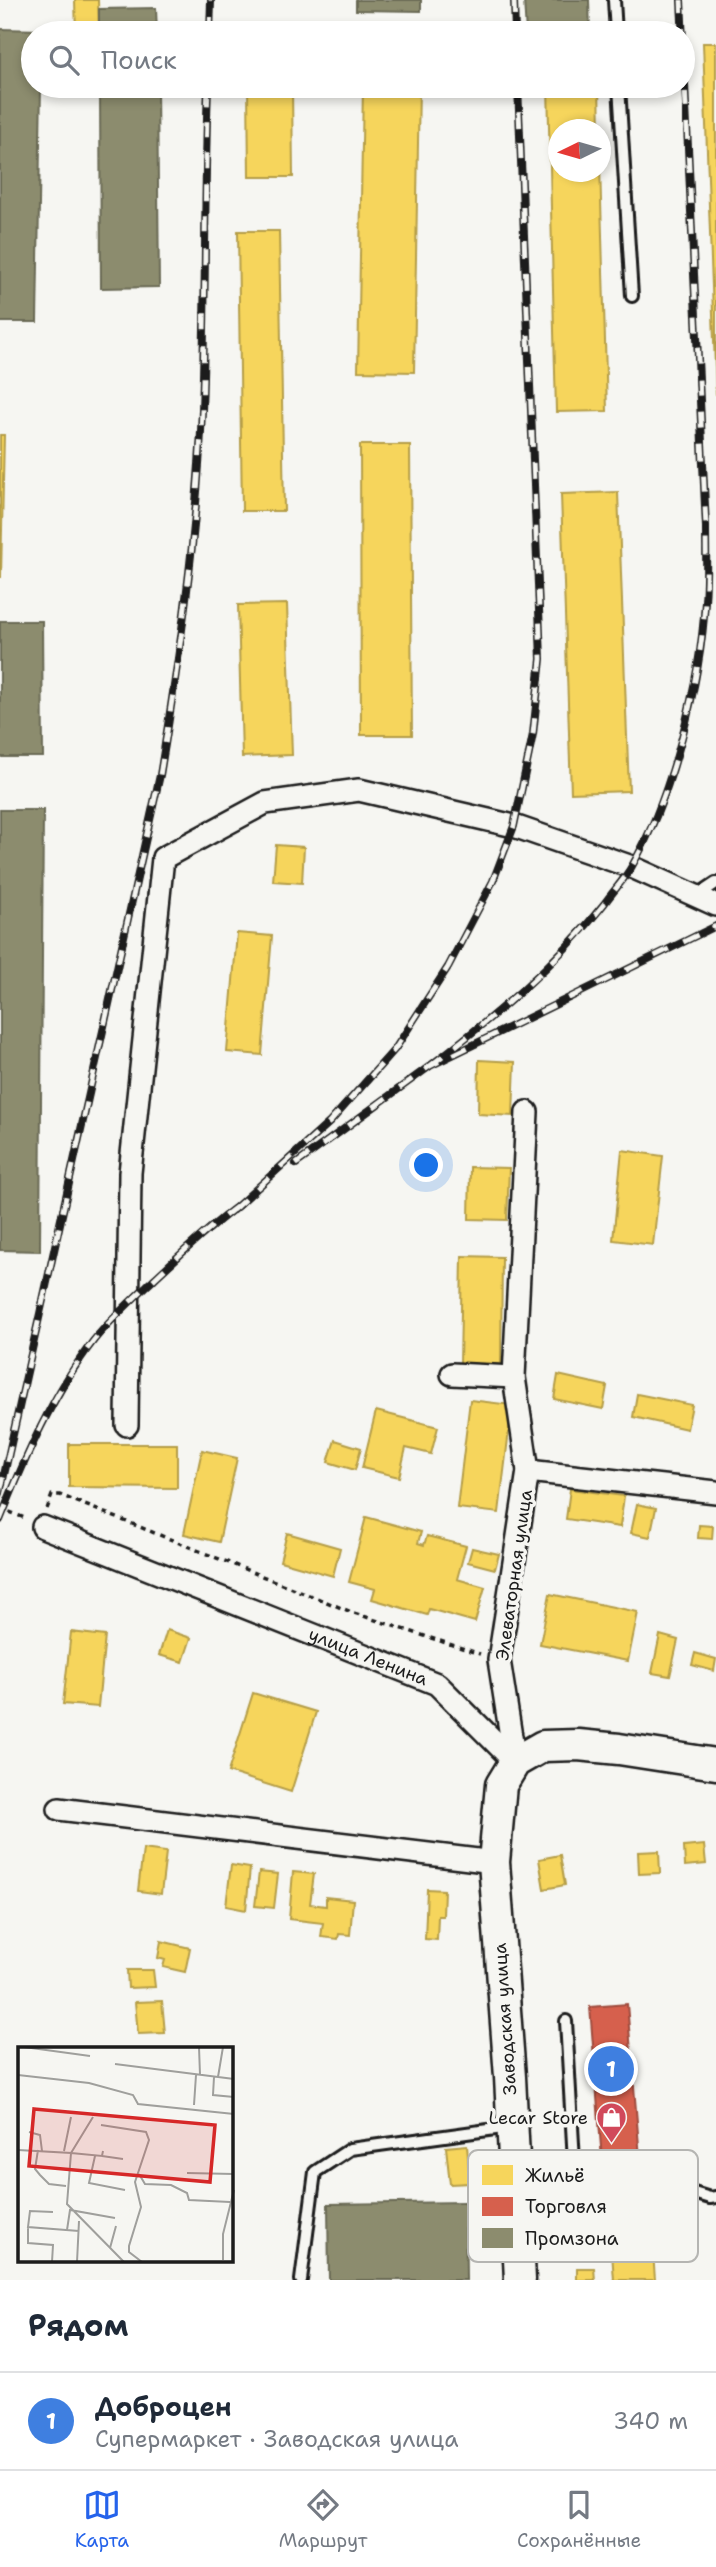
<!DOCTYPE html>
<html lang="ru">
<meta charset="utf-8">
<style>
body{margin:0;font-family:"Shantell Sans",sans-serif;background:#f6f6f7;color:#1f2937}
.compass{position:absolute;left:548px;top:119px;width:63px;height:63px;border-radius:50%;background:#fff;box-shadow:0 4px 10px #0003;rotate:265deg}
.you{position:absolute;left:427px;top:1166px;width:24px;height:24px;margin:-18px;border:5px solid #fff;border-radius:50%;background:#1a73e8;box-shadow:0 0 0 10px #1a73e833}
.badge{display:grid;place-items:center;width:46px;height:46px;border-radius:50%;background:#2563eb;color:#fff;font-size:23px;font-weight:700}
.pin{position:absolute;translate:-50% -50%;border:4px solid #fff;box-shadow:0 2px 7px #0006}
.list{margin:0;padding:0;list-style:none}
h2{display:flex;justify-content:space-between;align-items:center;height:91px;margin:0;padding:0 28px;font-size:30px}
h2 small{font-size:23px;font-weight:400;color:#747a83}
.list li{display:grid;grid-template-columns:46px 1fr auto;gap:21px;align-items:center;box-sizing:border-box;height:98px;padding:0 28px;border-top:2px solid #e0e1e3}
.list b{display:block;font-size:26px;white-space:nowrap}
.list p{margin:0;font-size:23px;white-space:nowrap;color:#747a83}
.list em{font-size:23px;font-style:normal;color:#747a83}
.icon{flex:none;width:38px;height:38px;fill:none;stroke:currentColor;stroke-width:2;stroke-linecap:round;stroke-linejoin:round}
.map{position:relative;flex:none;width:716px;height:2280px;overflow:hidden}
.search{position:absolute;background:#fff;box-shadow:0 4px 10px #0003;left:21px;right:21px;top:21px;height:77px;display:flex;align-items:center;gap:18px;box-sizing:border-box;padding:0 24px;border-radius:38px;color:#747a83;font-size:26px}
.sheet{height:189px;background:#fff}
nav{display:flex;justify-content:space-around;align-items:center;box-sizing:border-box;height:98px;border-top:2px solid #e0e1e3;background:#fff;font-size:19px;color:#747a83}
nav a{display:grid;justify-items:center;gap:4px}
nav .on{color:#2563eb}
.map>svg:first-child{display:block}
.homes{fill:#f6d55c;stroke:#b59e49;stroke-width:2}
.shops{fill:#d6604d;stroke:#9e4c3e;stroke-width:2}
.industry{fill:#8c8c6e;stroke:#6a6a55;stroke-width:2}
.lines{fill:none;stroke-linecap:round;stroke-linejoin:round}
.lane-casing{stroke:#1c1c1c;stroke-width:16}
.street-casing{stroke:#1c1c1c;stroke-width:26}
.secondary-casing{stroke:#1c1c1c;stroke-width:35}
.path{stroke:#1c1c1c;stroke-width:3.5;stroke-dasharray:5 5;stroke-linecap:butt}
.lane{stroke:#f6f6f2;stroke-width:10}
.street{stroke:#f6f6f2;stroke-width:21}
.secondary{stroke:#f6f6f2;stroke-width:30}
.rail-casing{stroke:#1c1c1c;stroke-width:8}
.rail{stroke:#f6f6f2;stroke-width:5;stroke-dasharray:16;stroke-linecap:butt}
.labels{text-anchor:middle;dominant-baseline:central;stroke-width:7;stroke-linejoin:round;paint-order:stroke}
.street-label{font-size:18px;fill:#1c1c1c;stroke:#f6f6f2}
.poi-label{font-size:18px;fill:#1c1c1c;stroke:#f6f6f2;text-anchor:end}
.inset-road{fill:none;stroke:#9f9f9c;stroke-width:2}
.view{fill:#d62828;fill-opacity:0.15;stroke:#d62828;stroke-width:3.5}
.inset-edge{fill:none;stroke:#1c1c1c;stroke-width:3.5}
.key{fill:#f6f6f2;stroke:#b5b5b2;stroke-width:2}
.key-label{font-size:19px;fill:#1c1c1c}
</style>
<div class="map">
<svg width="716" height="2280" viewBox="0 0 716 2280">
<rect width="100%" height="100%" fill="#f6f6f2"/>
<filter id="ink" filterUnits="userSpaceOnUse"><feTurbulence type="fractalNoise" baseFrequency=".0143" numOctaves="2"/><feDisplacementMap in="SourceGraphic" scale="14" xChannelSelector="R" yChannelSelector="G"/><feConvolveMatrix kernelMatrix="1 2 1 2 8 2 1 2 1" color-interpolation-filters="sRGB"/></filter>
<g filter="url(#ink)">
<path class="homes" d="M75,0H98L99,33H76Z
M703,43H716V395Z
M248,86H292L293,177H249Z
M363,86H419L414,372L358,371Z
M548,86H599L600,130H558V172H600V165L607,411L556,412Z
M238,231H279L284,511H242Z
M0,435H4L1,577H0Z
M360,445H410L412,735H361Z
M618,492L629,791L571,793L561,494Z
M287,604L292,755L242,757L238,605Z
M276,845L304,847L302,883L273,881Z
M237,933L272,936L262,1055L227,1052Z
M479,1060L515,1062L513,1116L478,1114Z
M622,1150L663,1156L653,1245L613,1240Z
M470,1167L509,1168L507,1220L469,1219Z
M462,1256L502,1257L501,1365H460Z
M558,1375L607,1386L603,1409L554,1399Z
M637,1394L692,1405L687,1429L633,1417Z
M470,1400L512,1405L499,1513L457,1508Z
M376,1411L438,1427L431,1454L406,1448L399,1477L362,1468Z
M335,1440L361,1448L355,1470L328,1462Z
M69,1444H177V1488L69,1487Z
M202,1450L237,1458L219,1542L184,1534Z
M570,1489L624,1496L620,1527L566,1519Z
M637,1504L656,1508L650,1537L631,1533Z
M366,1517L421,1532L418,1543L424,1545L427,1536L466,1546L457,1579L485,1587L475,1622L429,1609L427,1615L372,1599L375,1589L349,1582Z
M699,1525L713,1526L712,1539L698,1538Z
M287,1533L340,1548L333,1576L280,1561Z
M472,1548L499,1554L495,1569L468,1562Z
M550,1594L638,1612L628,1661L540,1644Z
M167,1630L191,1638L183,1662L159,1655Z
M71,1632L105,1636L98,1707L63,1704Z
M660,1635L678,1640L670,1676L652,1673Z
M695,1653L716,1659L714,1671L692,1665Z
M253,1693L316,1712L291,1792L228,1772Z
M704,1845L706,1864L685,1866L684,1847Z
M143,1849L166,1852L161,1894L138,1891Z
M659,1851L660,1873L639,1874L638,1852Z
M560,1855L565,1885L544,1889L539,1859Z
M231,1865L250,1868L246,1910L226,1906Z
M259,1872L278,1874L274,1908L255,1906Z
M293,1872L314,1874L310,1904L326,1906V1897L353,1900L350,1935L339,1934L338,1939L321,1937L323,1923L289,1919Z
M427,1889L444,1890L443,1916H438L437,1940L425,1939Z
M161,1941L190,1948L185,1972L163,1967L165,1960L158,1958Z
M127,1970H153L155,1987L128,1988Z
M162,2001L165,2033L138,2034L135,2002Z
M467,2145L470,2183L450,2184L446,2147Z
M649,2195L655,2280H614L608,2198Z
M577,2268H594L595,2280H577Z"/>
<path class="shops" d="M627,2004L641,2169L603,2173L590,2007Z"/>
<path class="industry" d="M356,0H421V11L356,10Z
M524,0H589L590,33H526Z
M156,8L157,33H99V9Z
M0,29L41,30V33H33V86H41L37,322H0Z
M100,86H157L159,287L101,288Z
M0,621H42L43,757H0Z
M0,810H43L40,1251L0,1250Z
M465,2202L466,2280H329L328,2204Z"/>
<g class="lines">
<defs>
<path id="lane" d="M614,0L616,33
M619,86L632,296
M695,897L716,883
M566,2021L575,2179
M518,2180L648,2179L710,2198L716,2197
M301,2280L315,2172L350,2149L510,2127"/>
<g id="street">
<path d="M452,1374L514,1377L528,1471L499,1660L515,1762"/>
<path d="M514,1377L527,1112"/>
<path d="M127,1425L130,1173L163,858L265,803L359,790L514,826L632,867L716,905"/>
<path d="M528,1471L716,1492"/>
<path id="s1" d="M43,1527L437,1684L515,1762"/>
<path d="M59,1809L494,1862"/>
</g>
<path id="secondary" d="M520,2280L510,2077L494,1862L501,1785L515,1762L543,1746L578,1745L619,1749L716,1764"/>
</defs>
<use href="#lane" class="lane-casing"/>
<use href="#street" class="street-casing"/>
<use href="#secondary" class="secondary-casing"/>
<path class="path" d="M0,1508L27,1519
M47,1509L52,1495H60L354,1613L480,1654"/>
<use href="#lane" class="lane"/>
<use href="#street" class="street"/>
<use href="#secondary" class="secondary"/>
<defs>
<path id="rail" d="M514,0L515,33
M210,33L211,0
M430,1066C493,1017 554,967 604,904C613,891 625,879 632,866C672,797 701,680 705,601C707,577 706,552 706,527L681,0
M296,1164L430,1066L716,926
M233,1210L330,1122L395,1049L448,967L493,881L514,826L533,734L541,659L518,86
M0,1493L160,775C180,654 197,533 202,410C206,302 204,194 208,86
M0,1520C25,1458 53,1393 94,1340C112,1318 134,1298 154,1279C182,1253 209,1227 239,1205"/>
</defs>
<use href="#rail" class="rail-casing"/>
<use href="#rail" class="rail"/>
</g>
</g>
<defs>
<symbol id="shop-pin" viewBox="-11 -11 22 30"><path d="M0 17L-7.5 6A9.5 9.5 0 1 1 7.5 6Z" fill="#d1495b" stroke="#f6f6f2"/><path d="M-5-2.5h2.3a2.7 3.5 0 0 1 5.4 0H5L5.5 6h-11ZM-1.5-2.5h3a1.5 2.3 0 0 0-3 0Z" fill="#fff"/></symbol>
</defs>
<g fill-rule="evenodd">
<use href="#shop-pin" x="594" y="2100" width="35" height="47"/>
</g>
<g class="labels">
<g class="street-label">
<text transform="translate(514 1575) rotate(-82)">Элеваторная улица</text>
<text stroke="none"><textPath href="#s1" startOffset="350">улица Ленина</textPath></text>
<text transform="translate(505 2019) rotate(-94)">Заводская улица</text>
</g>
<g class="poi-label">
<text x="588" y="2118">Lecar Store</text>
</g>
</g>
<g transform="translate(18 2047)">
<rect width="215" height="215" fill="#f6f6f2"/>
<path class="inset-road" d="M6,0L72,9M181,0L182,28M97,17L216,32M0,28L71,36L115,48L120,57L216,67M196,30L195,48L216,50M200,30L205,0M176,58L178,28M83,78L128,85L131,93L117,135L123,160L111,199V205L124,215M11,85L22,88L24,104M0,103L53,106L49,157L106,215M20,103L17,122L22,128L31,137L48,139M46,104L53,70M53,106L75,70M53,106L84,109L85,104M77,109L71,136L107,143M84,109L105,112M169,126L216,127M121,127L127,137L153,138L169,146L171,153L212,155M35,165L12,164L10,180L61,184M10,180V196L35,198L34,215M49,183L52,163L97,171M92,201L98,179M205,213V187L216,143M59,215L61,174"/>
<path class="view" d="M16,62L197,78L192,135L11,119Z"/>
<rect width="215" height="215" class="inset-edge"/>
</g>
<rect x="468" y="2150" width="230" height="112" rx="10" class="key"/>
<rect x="482" y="2165" width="31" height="20" fill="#f6d55c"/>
<rect x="482" y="2197" width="31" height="19" fill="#d6604d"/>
<rect x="482" y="2228" width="31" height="20" fill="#8c8c6e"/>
<g class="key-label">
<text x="525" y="2182">Жильё</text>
<text x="525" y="2213">Торговля</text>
<text x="525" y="2245">Промзона</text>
</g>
</svg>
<svg class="compass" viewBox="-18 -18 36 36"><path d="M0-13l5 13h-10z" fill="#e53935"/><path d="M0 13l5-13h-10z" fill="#747a83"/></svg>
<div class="you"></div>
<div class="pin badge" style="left:611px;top:2069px;background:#3f7fe0">1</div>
<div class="search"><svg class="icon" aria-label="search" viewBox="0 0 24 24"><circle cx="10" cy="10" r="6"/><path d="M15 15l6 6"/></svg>Поиск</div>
</div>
<section class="sheet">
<h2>Рядом<small></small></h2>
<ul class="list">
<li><span class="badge" style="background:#3f7fe0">1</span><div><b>Доброцен</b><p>Супермаркет · Заводская улица</p></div><em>340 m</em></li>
</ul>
</section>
<nav>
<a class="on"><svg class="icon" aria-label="map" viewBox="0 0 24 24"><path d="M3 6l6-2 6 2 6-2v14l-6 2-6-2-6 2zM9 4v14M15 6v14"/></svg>Карта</a>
<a><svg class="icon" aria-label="directions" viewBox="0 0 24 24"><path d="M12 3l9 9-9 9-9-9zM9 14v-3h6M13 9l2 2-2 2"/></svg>Маршрут</a>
<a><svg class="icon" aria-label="saved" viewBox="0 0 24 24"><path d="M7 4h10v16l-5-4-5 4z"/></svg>Сохранённые</a>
</nav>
